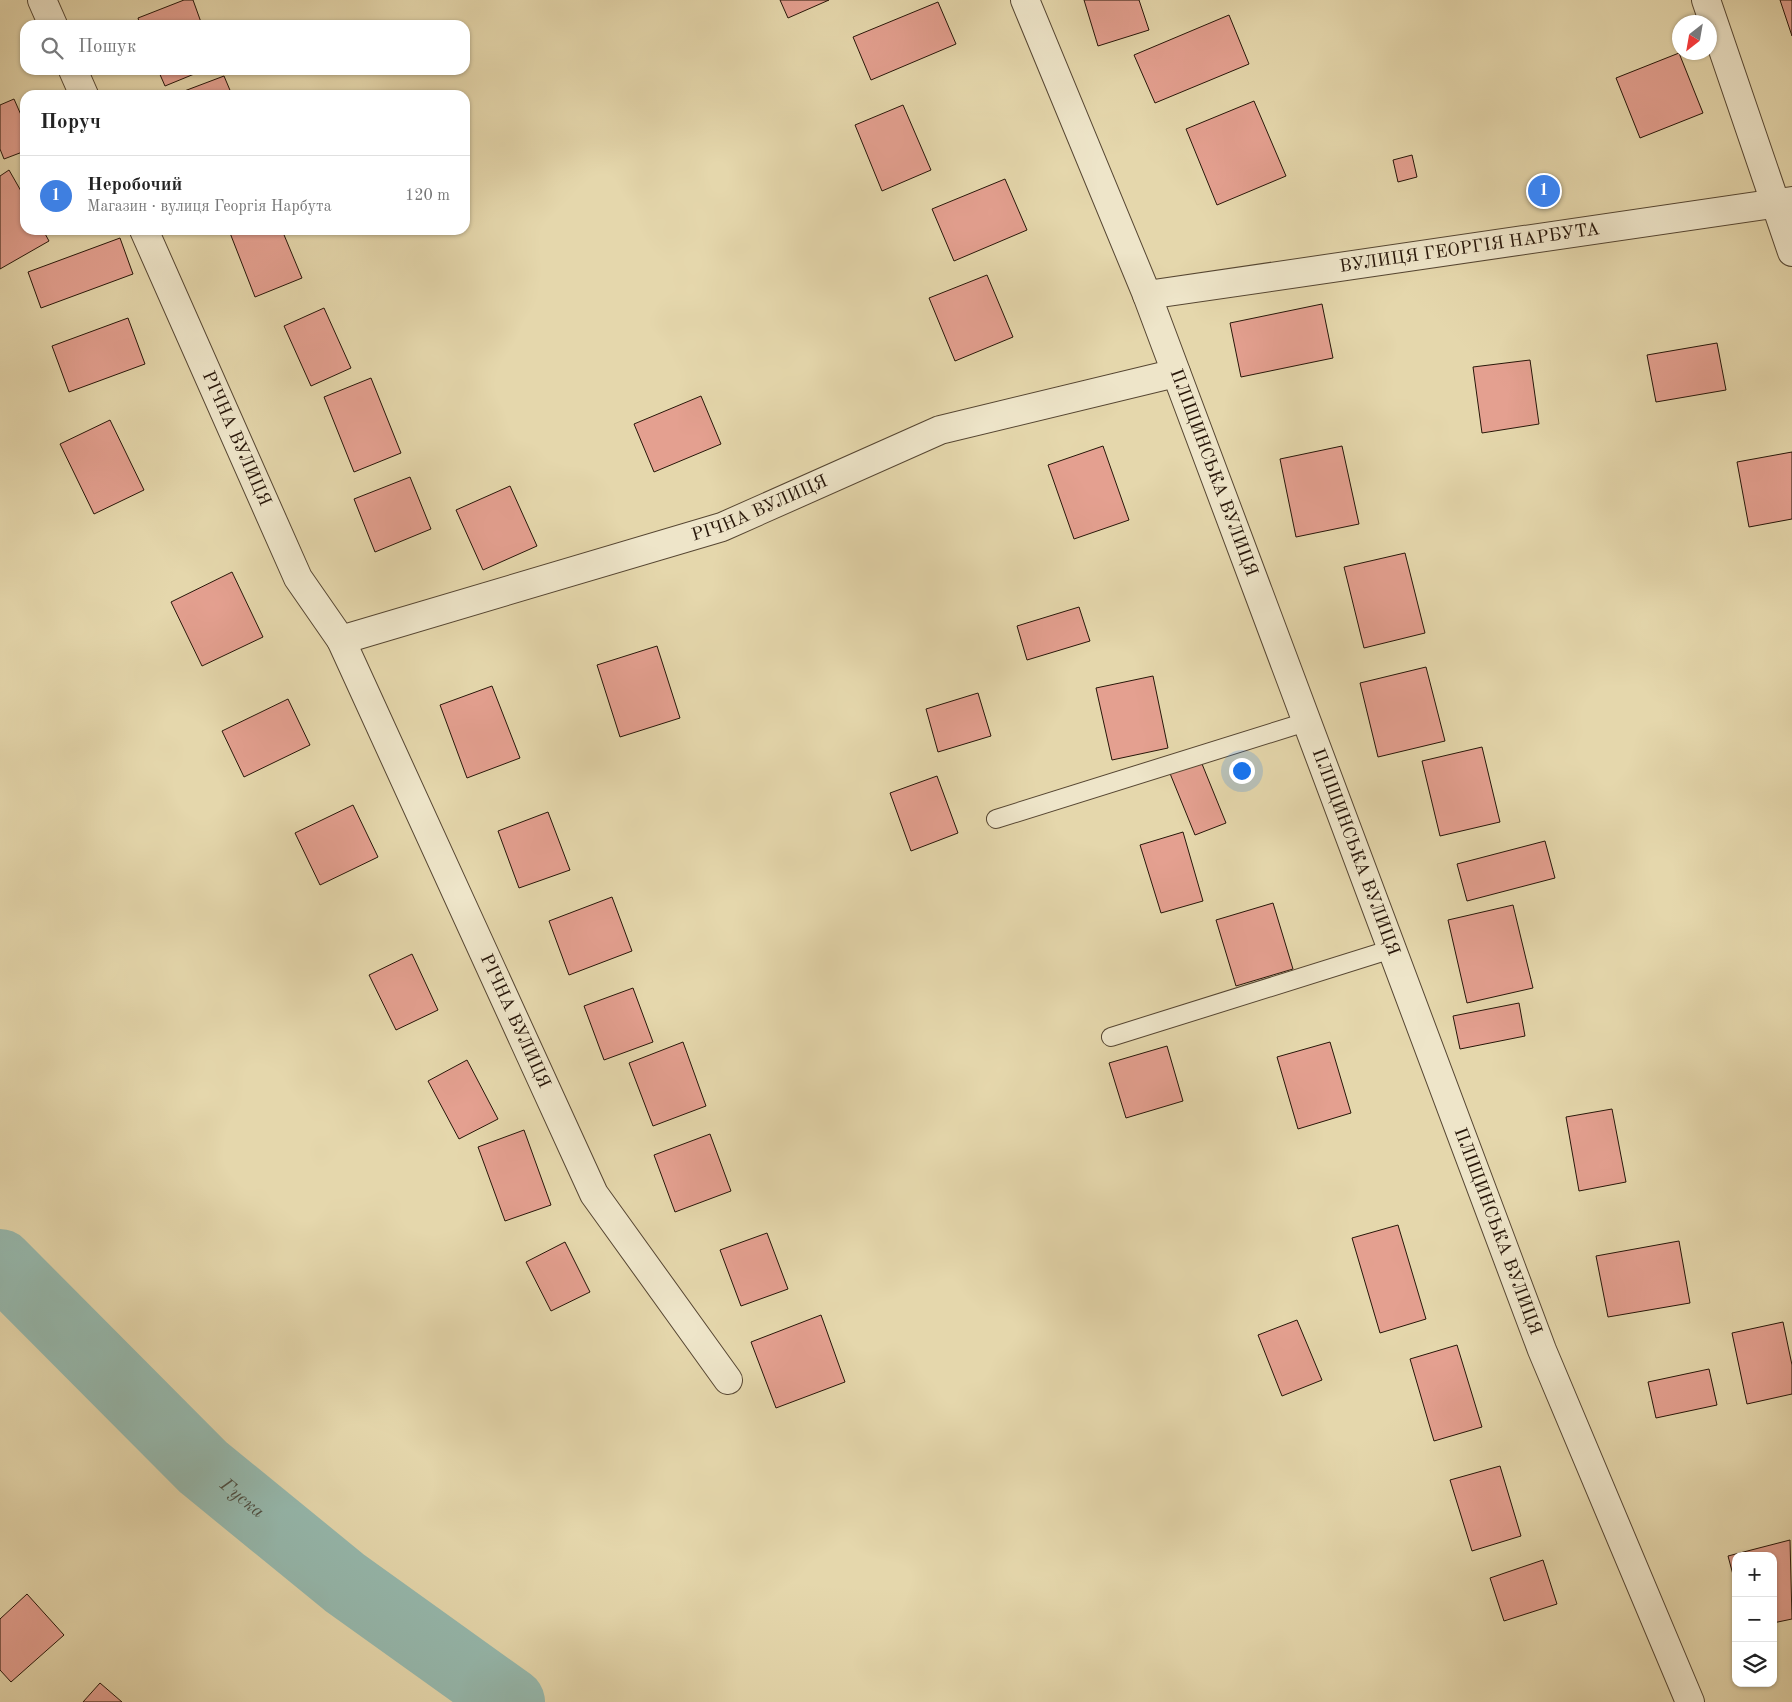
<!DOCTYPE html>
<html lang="uk">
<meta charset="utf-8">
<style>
body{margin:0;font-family:"Old Standard TT",serif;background:#f6f6f6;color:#222}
.controls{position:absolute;right:15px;bottom:15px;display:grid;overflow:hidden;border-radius:10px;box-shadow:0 1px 4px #0004}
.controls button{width:45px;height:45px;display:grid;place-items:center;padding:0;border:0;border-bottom:1px solid #e0e0e0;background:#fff;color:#222;font:25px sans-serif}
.compass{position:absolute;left:1672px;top:15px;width:45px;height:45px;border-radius:50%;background:#fff;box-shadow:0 1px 4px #0004;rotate:211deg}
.you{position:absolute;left:1241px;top:770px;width:18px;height:18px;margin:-12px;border:4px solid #fff;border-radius:50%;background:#1a73e8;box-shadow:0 0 0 8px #1a73e833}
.badge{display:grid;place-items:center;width:32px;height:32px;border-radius:50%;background:#0f766e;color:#fff;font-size:16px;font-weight:700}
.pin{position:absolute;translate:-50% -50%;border:2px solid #fff;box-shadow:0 1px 5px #0006}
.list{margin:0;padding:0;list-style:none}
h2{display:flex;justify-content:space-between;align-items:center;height:65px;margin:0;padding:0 20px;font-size:21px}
h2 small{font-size:16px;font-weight:400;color:#767676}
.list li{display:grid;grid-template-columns:32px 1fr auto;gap:15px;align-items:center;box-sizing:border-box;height:80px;padding:0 20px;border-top:1px solid #e0e0e0}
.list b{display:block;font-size:19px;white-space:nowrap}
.list p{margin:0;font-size:16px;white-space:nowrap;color:#767676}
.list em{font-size:16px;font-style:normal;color:#767676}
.icon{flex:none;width:28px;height:28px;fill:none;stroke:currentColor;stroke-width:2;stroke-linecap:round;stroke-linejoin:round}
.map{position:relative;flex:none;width:1792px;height:1702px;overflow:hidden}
.search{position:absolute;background:#fff;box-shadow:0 1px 4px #0004;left:20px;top:20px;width:450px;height:55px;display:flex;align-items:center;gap:12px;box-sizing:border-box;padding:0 18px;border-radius:15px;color:#767676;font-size:19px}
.panel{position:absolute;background:#fff;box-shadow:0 1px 4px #0004;left:20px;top:90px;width:450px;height:145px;border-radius:15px}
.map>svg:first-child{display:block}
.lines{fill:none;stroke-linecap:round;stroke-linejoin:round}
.river{stroke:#96b9ae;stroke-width:68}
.building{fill:#e4a090;stroke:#271609}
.service-casing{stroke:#564632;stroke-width:20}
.minor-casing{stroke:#564632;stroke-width:30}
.service{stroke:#eee5c9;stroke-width:18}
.minor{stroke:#eee5c9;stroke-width:28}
.labels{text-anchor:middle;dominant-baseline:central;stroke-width:4;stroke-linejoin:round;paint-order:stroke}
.street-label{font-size:18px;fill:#271609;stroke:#eee5c9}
.water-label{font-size:19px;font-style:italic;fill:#4e4f43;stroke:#eee5c9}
</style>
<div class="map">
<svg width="1792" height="1702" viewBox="0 0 1792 1702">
<rect width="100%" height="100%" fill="#e5d7ac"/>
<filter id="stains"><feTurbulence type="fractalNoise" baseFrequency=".004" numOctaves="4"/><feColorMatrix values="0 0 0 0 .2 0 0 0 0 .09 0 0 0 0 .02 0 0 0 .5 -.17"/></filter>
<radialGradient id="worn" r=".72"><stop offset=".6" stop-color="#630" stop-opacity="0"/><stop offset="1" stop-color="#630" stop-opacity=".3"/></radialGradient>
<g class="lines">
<path class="river" id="s1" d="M0,1263L203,1467L345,1583L511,1702"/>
</g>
<path class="building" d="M184,0H193L202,25H140L138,18Z
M780,0H829L788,18Z
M1084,0H1139L1149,30L1098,46Z
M1780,0H1792V36Z
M938,2L956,44L871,80L853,37Z
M1229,15L1249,64L1155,103L1134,55Z
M1679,53L1703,113L1640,138L1616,78Z
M158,70H204L165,86Z
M224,76L232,95H179V93Z
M14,99L25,124V151L4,159L0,149V105Z
M1254,101L1286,176L1217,205L1186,129Z
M903,105L931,170L882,191L855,125Z
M1412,155L1417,177L1398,182L1393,160Z
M9,170L25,198V230H43L49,241L0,269V176Z
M1005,179L1027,230L954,261L932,209Z
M238,230H282L302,278L255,297L230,233Z
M120,238L133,274L41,308L28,272Z
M987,275L1013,337L955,361L929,298Z
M1322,304L1333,358L1241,377L1230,323Z
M324,308L351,368L311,386L284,326Z
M128,318L145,364L69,392L52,346Z
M1717,343L1726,390L1656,402L1647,355Z
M1530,360L1539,424L1482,433L1473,367Z
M371,378L401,453L354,472L324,397Z
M701,396L721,444L654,472L634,424Z
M110,420L144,490L94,514L60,444Z
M1103,446L1129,520L1074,539L1048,465Z
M1342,446L1359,524L1296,537L1280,459Z
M1792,452V519L1749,527L1737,462Z
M410,477L431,529L375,552L354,499Z
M510,486L537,546L483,570L456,510Z
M1405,553L1425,633L1364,648L1344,567Z
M232,572L263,637L202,666L171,602Z
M1079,607L1090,641L1027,660L1017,626Z
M657,646L680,718L620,737L597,665Z
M1426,667L1445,741L1378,757L1360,683Z
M1153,676L1168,748L1112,760L1096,688Z
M492,686L520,758L467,778L440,705Z
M978,693L991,736L938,752L926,709Z
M288,699L310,745L244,777L222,731Z
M1482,747L1500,822L1440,836L1422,761Z
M1200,759L1226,823L1195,835L1169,771Z
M937,776L958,833L911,851L890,793Z
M353,805L378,857L320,885L295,833Z
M548,812L570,870L519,888L498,831Z
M1183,832L1203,901L1161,913L1140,845Z
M1545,841L1555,878L1467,901L1457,864Z
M612,897L632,951L569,975L549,921Z
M1273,903L1293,969L1236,986L1216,920Z
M1513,905L1533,988L1467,1003L1448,920Z
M412,954L438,1010L396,1030L369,975Z
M633,988L653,1042L604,1060L584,1006Z
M1519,1003L1525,1036L1460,1049L1453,1016Z
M683,1042L706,1106L653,1126L629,1063Z
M1330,1042L1351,1113L1298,1129L1277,1057Z
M1167,1046L1183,1101L1126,1118L1109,1063Z
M467,1060L498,1119L459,1139L428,1081Z
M1612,1109L1626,1182L1579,1191L1566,1117Z
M524,1130L551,1205L505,1221L478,1147Z
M710,1134L731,1191L675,1212L654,1155Z
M1398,1225L1426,1319L1380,1333L1352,1238Z
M767,1233L788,1289L741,1306L720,1250Z
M1679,1241L1690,1303L1608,1317L1596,1256Z
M565,1242L590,1292L551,1311L526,1262Z
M821,1315L845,1382L776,1408L751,1342Z
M1297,1320L1322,1380L1282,1396L1258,1335Z
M1783,1322L1792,1365V1394L1747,1404L1732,1333Z
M1457,1345L1482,1427L1434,1441L1410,1359Z
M1709,1369L1717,1405L1656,1418L1648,1382Z
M1500,1466L1521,1536L1472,1551L1450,1480Z
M1790,1540L1792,1619L1773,1623V1556H1736V1586L1728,1556Z
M1543,1560L1557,1604L1504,1621L1490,1578Z
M27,1594L64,1635L11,1682L0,1670V1619Z
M100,1683L122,1702H83Z"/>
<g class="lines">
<defs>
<path id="service" d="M996,819L1306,722
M1111,1037L1392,949"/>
<g id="minor">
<path d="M42,0L53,25"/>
<path id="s2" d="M1025,0L1147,295L1542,1350L1690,1702"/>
<path d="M1706,0L1792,252"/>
<path d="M73,70L84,95"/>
<path id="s3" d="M144,230L298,578L341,640L722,527L940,430L1176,373"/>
<path id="s4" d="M1147,295L1792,201"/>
<path id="s5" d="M341,640L594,1194L728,1380"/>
</g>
</defs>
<use href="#service" class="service-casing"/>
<use href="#minor" class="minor-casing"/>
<use href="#service" class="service"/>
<use href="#minor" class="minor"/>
</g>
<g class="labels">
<g class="street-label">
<text stroke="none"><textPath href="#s4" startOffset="326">ВУЛИЦЯ ГЕОРГІЯ НАРБУТА</textPath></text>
<text stroke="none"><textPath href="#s3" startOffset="228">РІЧНА ВУЛИЦЯ</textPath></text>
<text stroke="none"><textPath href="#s2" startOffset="509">ПЛІЩИНСЬКА ВУЛИЦЯ</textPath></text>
<text stroke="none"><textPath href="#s3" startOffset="895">РІЧНА ВУЛИЦЯ</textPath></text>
<text stroke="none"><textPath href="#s2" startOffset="914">ПЛІЩИНСЬКА ВУЛИЦЯ</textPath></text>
<text stroke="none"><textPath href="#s5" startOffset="419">РІЧНА ВУЛИЦЯ</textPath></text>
<text stroke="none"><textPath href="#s2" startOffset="1319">ПЛІЩИНСЬКА ВУЛИЦЯ</textPath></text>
</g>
<g class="water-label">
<text stroke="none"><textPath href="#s1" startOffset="338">Гуска</textPath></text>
</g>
</g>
<rect width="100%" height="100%" filter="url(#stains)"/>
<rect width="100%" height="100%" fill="url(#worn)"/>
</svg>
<div class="controls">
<button>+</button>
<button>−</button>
<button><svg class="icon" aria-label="layers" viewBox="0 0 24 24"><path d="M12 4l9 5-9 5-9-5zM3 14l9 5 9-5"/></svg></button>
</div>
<svg class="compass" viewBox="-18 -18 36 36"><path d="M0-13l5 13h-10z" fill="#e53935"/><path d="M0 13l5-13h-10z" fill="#767676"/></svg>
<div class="you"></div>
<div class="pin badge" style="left:1544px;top:191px;background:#3f7fe0">1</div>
<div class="search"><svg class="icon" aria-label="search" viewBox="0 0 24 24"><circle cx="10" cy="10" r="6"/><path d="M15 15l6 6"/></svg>Пошук</div>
<section class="panel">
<h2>Поруч<small></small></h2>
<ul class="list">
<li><span class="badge" style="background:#3f7fe0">1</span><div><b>Неробочий</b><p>Магазин · вулиця Георгія Нарбута</p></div><em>120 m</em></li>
</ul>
</section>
</div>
